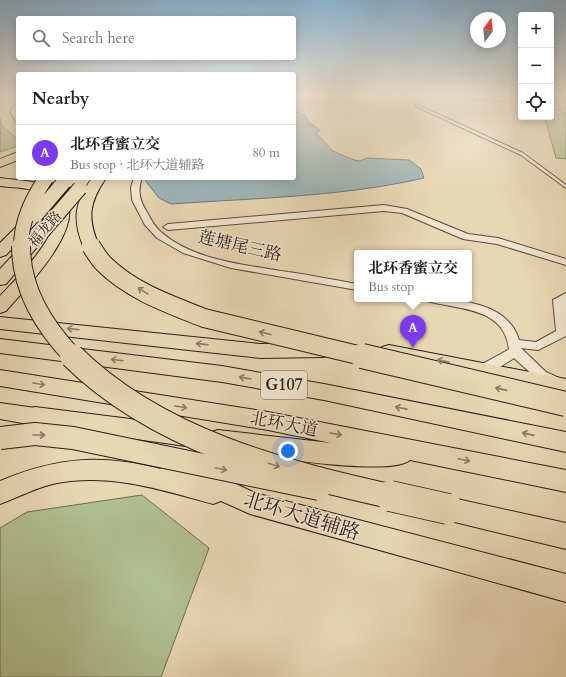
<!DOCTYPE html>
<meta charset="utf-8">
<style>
body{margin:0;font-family:Cardo,"Noto Serif SC",serif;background:#f6f6f6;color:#222}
.controls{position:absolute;right:12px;top:12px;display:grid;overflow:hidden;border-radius:4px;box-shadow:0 2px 10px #0003}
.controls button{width:36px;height:36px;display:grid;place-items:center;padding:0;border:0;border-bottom:1px solid #e0e0e0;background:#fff;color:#222;font:20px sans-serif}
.compass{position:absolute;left:470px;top:12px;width:36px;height:36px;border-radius:50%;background:#fff;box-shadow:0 2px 10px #0003;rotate:15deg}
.you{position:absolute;left:288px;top:451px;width:14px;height:14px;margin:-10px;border:3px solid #fff;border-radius:50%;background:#1a73e8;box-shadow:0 0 0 6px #1a73e833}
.badge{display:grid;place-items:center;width:26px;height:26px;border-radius:50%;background:#7c3aed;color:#fff;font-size:13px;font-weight:700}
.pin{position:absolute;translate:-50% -33px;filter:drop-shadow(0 1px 2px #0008)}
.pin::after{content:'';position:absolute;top:21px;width:14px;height:12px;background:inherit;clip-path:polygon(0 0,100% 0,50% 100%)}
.popup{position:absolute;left:354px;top:250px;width:118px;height:52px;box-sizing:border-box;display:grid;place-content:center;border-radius:4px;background:#fff;filter:drop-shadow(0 1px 3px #0005);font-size:13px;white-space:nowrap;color:#767676}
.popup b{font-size:15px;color:#222}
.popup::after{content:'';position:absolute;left:50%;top:100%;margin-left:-8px;border:8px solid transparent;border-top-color:#fff}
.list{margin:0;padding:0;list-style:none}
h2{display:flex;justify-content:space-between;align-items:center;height:52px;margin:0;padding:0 16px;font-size:17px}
h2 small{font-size:13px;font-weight:400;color:#767676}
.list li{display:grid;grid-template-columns:26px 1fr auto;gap:12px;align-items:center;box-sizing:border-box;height:56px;padding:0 16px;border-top:1px solid #e0e0e0}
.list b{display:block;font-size:15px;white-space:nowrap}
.list p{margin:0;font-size:13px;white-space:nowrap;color:#767676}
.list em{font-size:13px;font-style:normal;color:#767676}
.icon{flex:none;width:22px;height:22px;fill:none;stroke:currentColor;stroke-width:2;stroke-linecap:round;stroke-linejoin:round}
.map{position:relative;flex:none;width:566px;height:677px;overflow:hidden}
.search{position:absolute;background:#fff;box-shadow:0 2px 10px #0003;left:16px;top:16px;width:280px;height:44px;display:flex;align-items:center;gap:10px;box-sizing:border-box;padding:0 14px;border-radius:4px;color:#767676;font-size:15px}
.panel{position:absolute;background:#fff;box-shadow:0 2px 10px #0003;left:16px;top:72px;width:280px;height:108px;border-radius:4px}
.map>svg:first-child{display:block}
.green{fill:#b1bf91;stroke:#6e6e53}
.water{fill:#9eb6b9;stroke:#707977}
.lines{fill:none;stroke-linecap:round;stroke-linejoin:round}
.service-casing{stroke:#5b4b3d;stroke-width:2}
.minor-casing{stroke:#5b4b3d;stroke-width:2}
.primary-casing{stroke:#2c1d15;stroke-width:2}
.trunk-casing{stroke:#2c1d15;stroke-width:2}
.service{fill:#f0e4ce;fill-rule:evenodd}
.minor{fill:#f0e4ce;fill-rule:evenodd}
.primary{fill:#e8d6b4;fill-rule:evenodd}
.trunk{fill:#e8d6b4;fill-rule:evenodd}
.primary-bridge-casing{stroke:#2c1d15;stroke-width:24;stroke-linecap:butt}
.trunk-bridge-far3-casing{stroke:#2c1d15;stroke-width:16;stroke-linecap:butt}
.trunk-bridge-far2-casing{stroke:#2c1d15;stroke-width:20;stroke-linecap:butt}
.trunk-bridge-far1-casing{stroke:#2c1d15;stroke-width:26;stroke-linecap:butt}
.trunk-bridge-casing{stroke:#2c1d15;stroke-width:32;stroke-linecap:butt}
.primary-bridge{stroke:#e8d6b4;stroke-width:22}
.trunk-bridge-far3{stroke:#e8d6b4;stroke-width:14}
.trunk-bridge-far2{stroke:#e8d6b4;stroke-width:18}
.trunk-bridge-far1{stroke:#e8d6b4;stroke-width:24}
.trunk-bridge{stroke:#e8d6b4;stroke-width:30}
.oneway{stroke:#8a7a64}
.labels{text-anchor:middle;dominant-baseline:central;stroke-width:3;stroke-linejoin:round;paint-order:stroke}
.far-street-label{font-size:14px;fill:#2c1d15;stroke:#f0e4ce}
.shield{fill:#f0e4ce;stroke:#67594c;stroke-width:1}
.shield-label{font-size:16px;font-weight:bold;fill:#2c1d15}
.street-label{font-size:17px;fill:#2c1d15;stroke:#f0e4ce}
.near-street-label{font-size:20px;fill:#2c1d15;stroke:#f0e4ce}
</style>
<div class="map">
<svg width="566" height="677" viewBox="0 0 566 677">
<rect width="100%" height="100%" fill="#e8d6b4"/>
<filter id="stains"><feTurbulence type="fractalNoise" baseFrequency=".005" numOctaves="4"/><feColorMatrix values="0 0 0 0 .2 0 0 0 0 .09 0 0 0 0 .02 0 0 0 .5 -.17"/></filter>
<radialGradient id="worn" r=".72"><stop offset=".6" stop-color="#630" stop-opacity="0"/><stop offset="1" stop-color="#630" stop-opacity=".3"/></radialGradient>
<path class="green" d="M423,95H521V103L423,97Z
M551,95H566V109L562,111L551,109Z
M566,112V159L556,158L545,119Z
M0,118L2,126L18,140V146L0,152Z
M142,495L209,548L161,677H0V528L27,512Z"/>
<path class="water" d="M294,111L305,115L308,122L320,130L316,133L333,151L354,160L360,161L367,158L409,160L421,169L424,178C341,197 256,198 171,204L159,198L145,180L144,178H294Z"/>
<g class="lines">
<defs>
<path id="service" d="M416,104L523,153L566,185V188L521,155L415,106Z"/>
<path id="minor" d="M18,103V123L16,122L11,114V109Z
M134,178H142C137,191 140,201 147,212C151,220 155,227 161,232C194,261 246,265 288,272C311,275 334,280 357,284V290L231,268L183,253L157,238L145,225L132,200L131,187Z
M384,205L407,209L468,234L498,238L566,259V265L497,244L463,239L402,213L384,211L168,230L163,227L168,224Z
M566,293V336L538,350L521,348L546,372L566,381V392L536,378L514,358C505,364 488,376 476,372L475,369C477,366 502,354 509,349C504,307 460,310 427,301L425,299C458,299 508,302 519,340L536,342L556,331L553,300Z"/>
<path id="primary" d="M0,178C20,181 45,180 61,194C93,221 24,290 6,311L0,313V296C15,280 76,221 50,199C38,187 16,188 0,186Z
M0,317L260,344L324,343L331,345L334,350L331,355L324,357L260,358L0,329Z
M389,345L566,379V395L382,357L379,352L382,347Z
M0,403L50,410L58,413L61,419L58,425L50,428L0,419Z
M170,453L255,493L566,574V602L250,514L221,501L213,504C162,490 111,473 57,483C37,487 19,497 0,504V481C57,457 100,454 161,469L158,463L162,456Z"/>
<path id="trunk" d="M18,152V160L0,167V159Z
M92,178H106C89,203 87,218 99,246L97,249L91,251L85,249L83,246C72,218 75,202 92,178Z
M33,214L38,215L40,218L38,221L6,255L0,257V243L28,215Z
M43,226L48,228L51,231L48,234L6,284L0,285V269L38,228Z
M0,339L222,366L324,384L566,432V452L324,400L222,382L0,353Z
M0,370L268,412L566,470V492L410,460C390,478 250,454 218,450L209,447L206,440L209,433L218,430L331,443L268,430L0,386Z
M35,407L186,426L195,429L198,436L195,443L186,446L35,425L27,422L23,416L27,410Z
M448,497L566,523V549L438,518L434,509L438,500Z"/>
</defs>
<use href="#service" class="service-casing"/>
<use href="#minor" class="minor-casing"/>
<use href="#primary" class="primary-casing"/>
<use href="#trunk" class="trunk-casing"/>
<use href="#service" class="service"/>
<use href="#minor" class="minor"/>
<use href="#primary" class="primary"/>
<use href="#trunk" class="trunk"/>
<defs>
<path id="primary-bridge" d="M0,438L35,434L73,438L319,489"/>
<path id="trunk-bridge-far3" d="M36,215L64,182
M43,231L80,188
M21,247C21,221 32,199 46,178"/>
<path id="trunk-bridge-far2" d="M21,246C21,290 44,326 73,357
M91,246C95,252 99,259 104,264C131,291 169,304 204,318L366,357"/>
<path id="trunk-bridge-far1" d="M72,356C157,440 281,472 394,497
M362,356L566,404"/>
<path id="trunk-bridge" d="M390,496L448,509"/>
</defs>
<use href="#primary-bridge" class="primary-bridge-casing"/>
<use href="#trunk-bridge-far3" class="trunk-bridge-far3-casing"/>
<use href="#trunk-bridge-far2" class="trunk-bridge-far2-casing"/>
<use href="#trunk-bridge-far1" class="trunk-bridge-far1-casing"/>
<use href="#trunk-bridge" class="trunk-bridge-casing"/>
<use href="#primary-bridge" class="primary-bridge"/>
<use href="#trunk-bridge-far3" class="trunk-bridge-far3"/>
<use href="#trunk-bridge-far2" class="trunk-bridge-far2"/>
<use href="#trunk-bridge-far1" class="trunk-bridge-far1"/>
<use href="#trunk-bridge" class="trunk-bridge"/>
</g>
<defs><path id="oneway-shaft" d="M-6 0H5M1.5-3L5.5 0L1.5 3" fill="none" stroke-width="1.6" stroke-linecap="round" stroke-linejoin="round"/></defs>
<g class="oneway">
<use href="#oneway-shaft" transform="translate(143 291) rotate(-148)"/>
<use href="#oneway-shaft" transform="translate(73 329) rotate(-173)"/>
<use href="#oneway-shaft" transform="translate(265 333) rotate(-166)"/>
<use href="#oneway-shaft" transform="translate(202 344) rotate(-173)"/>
<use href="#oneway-shaft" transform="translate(117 360) rotate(-173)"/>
<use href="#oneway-shaft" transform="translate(443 361) rotate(-169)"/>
<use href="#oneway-shaft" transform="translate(245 378) rotate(-170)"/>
<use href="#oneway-shaft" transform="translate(39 384) rotate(9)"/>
<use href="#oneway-shaft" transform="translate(501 389) rotate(-167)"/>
<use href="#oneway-shaft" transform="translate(181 407) rotate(9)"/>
<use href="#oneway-shaft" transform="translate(401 408) rotate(-169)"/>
<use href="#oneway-shaft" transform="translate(336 434) rotate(11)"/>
<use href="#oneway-shaft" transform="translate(528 434) rotate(-167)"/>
<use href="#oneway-shaft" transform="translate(39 435)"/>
<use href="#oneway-shaft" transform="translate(464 460) rotate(12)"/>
<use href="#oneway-shaft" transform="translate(274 465) rotate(18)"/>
<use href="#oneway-shaft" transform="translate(221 469) rotate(12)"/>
</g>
<linearGradient id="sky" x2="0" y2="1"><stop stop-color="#8ab5d5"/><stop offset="0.5" stop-color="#f5eddd"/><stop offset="1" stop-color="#f5eddd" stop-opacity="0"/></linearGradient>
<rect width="566" height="190" fill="url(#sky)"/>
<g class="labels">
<g class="far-street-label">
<text transform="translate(45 229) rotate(-49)">福龙路</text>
</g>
<rect class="shield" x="261" y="371" width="46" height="28" rx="3"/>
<g class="shield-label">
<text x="284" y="385">G107</text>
</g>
<g class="street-label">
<text transform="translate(240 246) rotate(13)">莲塘尾三路</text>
<text transform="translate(284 424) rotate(11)">北环大道</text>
</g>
<g class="near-street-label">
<text transform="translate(302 516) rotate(17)">北环大道辅路</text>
</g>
</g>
<rect width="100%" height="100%" filter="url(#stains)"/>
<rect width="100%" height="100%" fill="url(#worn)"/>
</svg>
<div class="controls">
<button>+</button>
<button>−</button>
<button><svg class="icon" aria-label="locate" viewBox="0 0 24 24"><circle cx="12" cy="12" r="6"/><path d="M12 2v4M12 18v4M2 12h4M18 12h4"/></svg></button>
</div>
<svg class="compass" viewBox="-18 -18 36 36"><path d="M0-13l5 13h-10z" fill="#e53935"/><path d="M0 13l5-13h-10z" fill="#767676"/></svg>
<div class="you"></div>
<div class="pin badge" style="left:413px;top:348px">A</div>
<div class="popup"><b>北环香蜜立交</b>Bus stop</div>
<div class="search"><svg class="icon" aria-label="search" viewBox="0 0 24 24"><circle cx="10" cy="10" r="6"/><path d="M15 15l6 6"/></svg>Search here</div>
<section class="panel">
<h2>Nearby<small></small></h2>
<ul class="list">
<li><span class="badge">A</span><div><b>北环香蜜立交</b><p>Bus stop · 北环大道辅路</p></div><em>80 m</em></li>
</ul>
</section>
</div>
